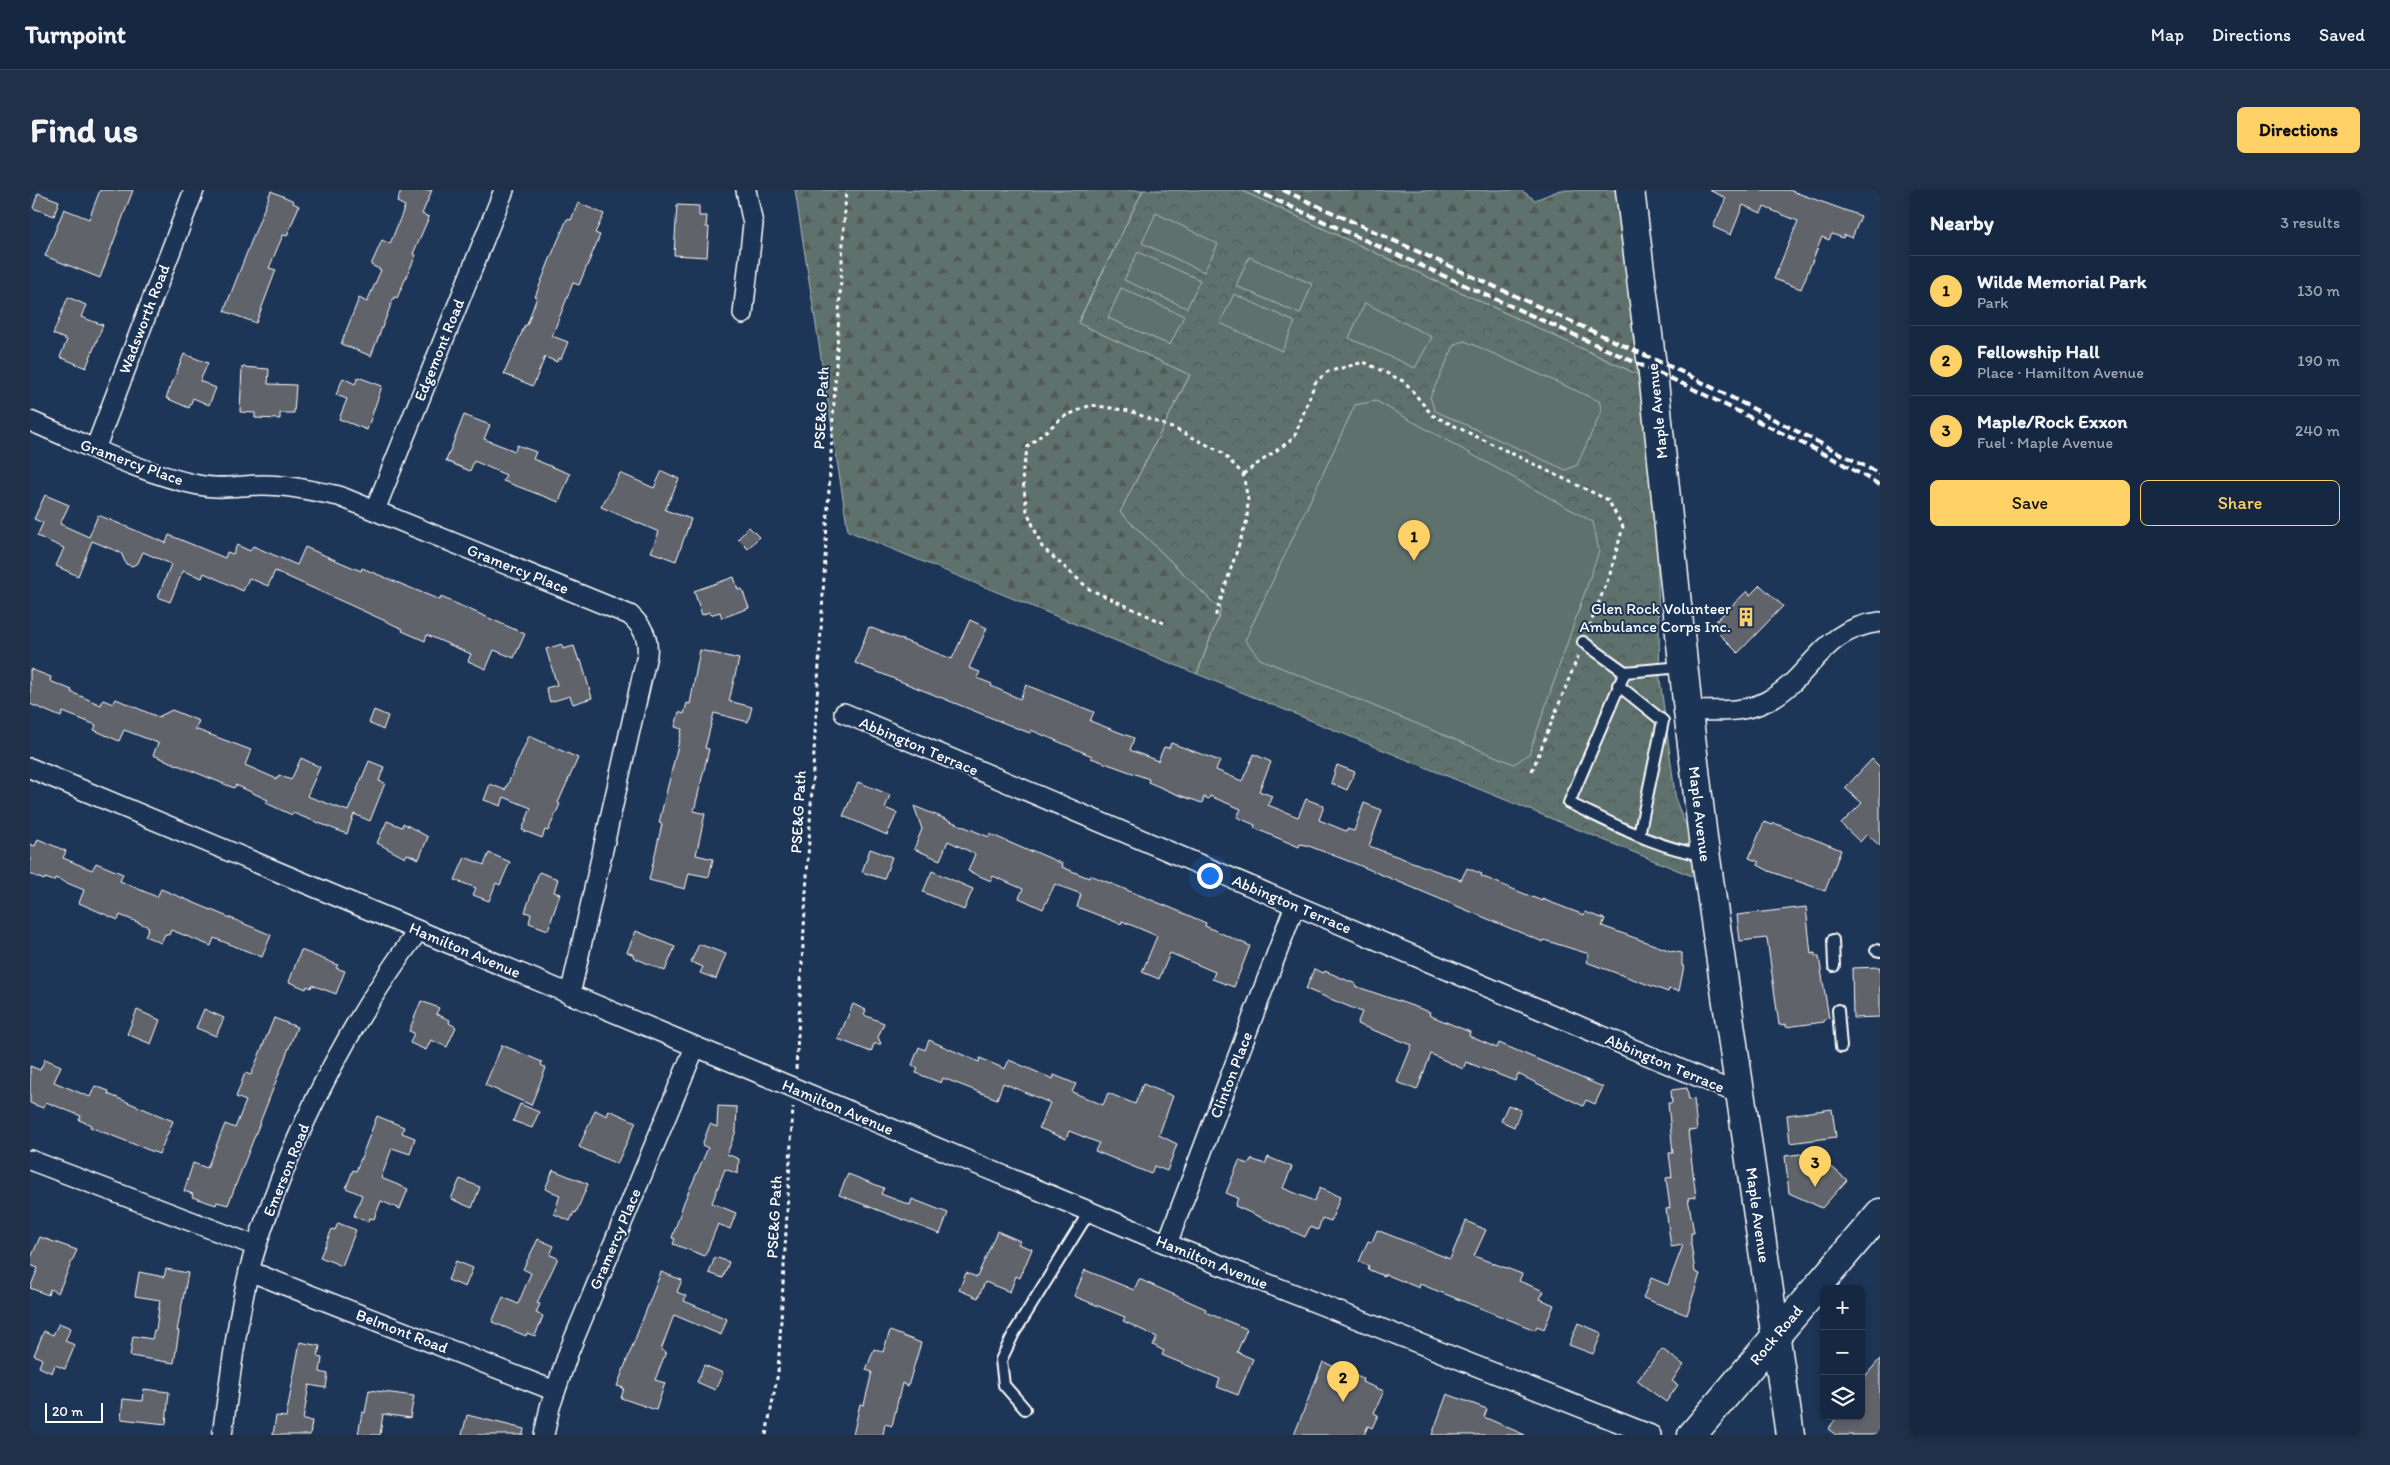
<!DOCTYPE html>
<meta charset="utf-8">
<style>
body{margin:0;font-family:Itim,sans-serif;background:#1f3048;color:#f1f3f6}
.controls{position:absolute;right:15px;bottom:15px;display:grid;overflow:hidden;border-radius:8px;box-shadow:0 2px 8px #0003}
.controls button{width:45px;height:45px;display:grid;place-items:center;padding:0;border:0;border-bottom:1px solid #35445a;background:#162841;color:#f1f3f6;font:25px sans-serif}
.scale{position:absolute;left:15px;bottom:12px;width:58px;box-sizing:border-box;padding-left:5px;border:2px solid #fff;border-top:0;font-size:14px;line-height:18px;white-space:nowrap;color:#fff;-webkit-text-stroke:4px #1d3557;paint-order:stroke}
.you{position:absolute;left:1179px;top:685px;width:18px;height:18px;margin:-12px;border:4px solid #fff;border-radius:50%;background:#1a73e8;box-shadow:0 0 0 8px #1a73e833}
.badge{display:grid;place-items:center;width:32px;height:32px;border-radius:50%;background:#ffd166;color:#111;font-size:16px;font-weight:700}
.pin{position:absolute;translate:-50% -41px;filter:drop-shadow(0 1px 2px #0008)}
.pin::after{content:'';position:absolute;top:26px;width:18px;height:15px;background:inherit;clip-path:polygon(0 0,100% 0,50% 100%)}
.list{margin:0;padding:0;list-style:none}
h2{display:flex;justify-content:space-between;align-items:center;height:65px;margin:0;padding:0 20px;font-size:21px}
h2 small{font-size:16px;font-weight:400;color:#9ea6b1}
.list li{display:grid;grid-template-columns:32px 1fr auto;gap:15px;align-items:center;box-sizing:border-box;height:70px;padding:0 20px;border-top:1px solid #35445a}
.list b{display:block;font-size:19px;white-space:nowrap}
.list p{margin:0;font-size:16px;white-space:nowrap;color:#9ea6b1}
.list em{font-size:16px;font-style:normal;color:#9ea6b1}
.actions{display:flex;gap:10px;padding:15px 20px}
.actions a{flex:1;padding:11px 0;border:1px solid #ffd166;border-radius:8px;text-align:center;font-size:18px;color:#ffd166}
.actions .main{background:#ffd166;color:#111}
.icon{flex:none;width:28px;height:28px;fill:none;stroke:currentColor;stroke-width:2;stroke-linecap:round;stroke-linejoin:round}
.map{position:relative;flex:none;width:1850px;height:1245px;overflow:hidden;border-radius:8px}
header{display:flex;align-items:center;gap:30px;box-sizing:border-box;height:70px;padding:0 25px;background:#162841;border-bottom:1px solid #35445a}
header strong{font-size:24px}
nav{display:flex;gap:28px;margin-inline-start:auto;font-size:18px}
.intro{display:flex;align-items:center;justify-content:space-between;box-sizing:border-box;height:120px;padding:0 30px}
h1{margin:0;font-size:35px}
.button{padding:12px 22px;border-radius:8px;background:#ffd166;color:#111;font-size:18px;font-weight:700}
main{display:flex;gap:30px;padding:0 30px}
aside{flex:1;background:#162841;border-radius:8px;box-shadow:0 2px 8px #0003}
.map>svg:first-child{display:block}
.forest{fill:url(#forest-firs);stroke:#aeb8b6}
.park{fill:url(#park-crowns);stroke:#aeb8b6}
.pitch{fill:#5e716c;stroke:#aeb8b6}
.building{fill:#61636b;stroke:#fff}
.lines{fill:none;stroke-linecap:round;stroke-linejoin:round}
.lane-casing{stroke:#fff;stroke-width:14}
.street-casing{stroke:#fff;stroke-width:22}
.secondary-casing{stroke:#fff;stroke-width:31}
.primary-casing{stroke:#fff;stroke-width:31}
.path{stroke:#fff;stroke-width:3;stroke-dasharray:4 4;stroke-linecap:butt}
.lane{stroke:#1d3557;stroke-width:10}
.street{stroke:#1d3557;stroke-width:19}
.secondary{stroke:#1d3557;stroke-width:28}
.primary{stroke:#1d3557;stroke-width:28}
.rail{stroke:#fff;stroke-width:4;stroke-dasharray:8 4;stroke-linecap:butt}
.labels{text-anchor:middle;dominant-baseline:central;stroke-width:4;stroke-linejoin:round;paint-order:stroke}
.street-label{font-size:16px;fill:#fff;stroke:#1d3557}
.poi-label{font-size:16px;fill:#fff;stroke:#1d3557;text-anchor:end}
</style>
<header>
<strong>Turnpoint</strong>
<nav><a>Map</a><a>Directions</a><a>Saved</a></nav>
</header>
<div class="intro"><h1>Find us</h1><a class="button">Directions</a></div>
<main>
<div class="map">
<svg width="1850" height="1245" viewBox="0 0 1850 1245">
<defs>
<pattern id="forest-firs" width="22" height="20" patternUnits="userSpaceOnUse" patternTransform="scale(1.25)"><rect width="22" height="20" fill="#5e716c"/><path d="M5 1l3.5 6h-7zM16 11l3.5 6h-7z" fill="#525957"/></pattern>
<pattern id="park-crowns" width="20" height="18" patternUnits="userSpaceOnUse" patternTransform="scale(1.25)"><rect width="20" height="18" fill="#5e716c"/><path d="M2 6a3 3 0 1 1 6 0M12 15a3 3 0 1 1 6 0" fill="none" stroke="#525957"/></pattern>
</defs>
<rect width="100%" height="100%" fill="#1d3557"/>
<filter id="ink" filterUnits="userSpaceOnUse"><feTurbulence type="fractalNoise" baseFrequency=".02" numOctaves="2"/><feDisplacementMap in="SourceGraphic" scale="10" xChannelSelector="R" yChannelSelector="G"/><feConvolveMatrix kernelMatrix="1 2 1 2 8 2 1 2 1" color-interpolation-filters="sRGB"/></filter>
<g filter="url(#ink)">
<path class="forest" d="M765,0H1113L1048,132L1160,185L1090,322L1191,420L1167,484L818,341Z
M1210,0H1491L1505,10L1530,0H1600L1624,192Z"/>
<path class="park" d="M1113,0H1210L1624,192L1630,489L1646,611L1679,693L1167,484L1191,420L1090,322L1160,185L1048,133Z"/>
<path class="pitch" d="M1126,23L1188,54L1174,82L1112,53Z
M1108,62L1170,90L1157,118L1094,90Z
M1219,67L1282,94L1270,124L1206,96Z
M1091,98L1154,126L1140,155L1078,128Z
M1204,104L1265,132L1252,161L1190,133Z
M1335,113L1402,147L1385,178L1319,148Z
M1435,151L1569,211L1572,220L1547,275L1536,280L1405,221L1400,207L1425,154Z
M1346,211L1563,332L1569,361L1499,564L1484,574L1230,469L1215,450L1325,215Z"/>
<path class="building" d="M70,0H103L70,88L15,66L34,19L59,29Z
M371,0H402L392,24L399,27L383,64L386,65L367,108L364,107L341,166L311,154L329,108L337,112L351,80L341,75L352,50L360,54L375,16L367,12Z
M1679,0H1759L1831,26L1822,48L1814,45L1813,48L1802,44L1799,50L1792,47L1771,99L1744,89L1768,31L1734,17L1731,23L1713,15L1701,45L1683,37L1696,8Z
M241,1L264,11L263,13L269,16L257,46L253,45L239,78L246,80L226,133L194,121Z
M8,3L29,11L24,26L3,18Z
M548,13L574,24L565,43L570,45L549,95L543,93L522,146L538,152L531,169L528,168L527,172L515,167L503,196L474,184L495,135H497L507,107H505L520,69L537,29L541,30Z
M647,15L669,16V26H677L676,37H679L677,67L644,65Z
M38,107L56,115L51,127L73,135L56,178L30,167L37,150L23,144Z
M154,164L178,173L170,191L186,198L179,215L163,208L159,218L136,208Z
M212,177L239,179L238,194L266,195L264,223H250V229L225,228V223L210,222Z
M328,187L352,196L337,240L309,229L317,209L306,205L313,188L325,194Z
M434,225L460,235L454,249L485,261L487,255L506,262L503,269L540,284L529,312L473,291L476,285L444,271L440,281L416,271Z
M632,281L649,289L635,320L661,329L646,371L621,362L629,342L571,317L590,283L624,298Z
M15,305L39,315L30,334L59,347L68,325L136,353L139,345L195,368L197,362L203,364L207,355L220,361L223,356L267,375L275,357L331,381L332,378L410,410L411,407L495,444L484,468L464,460L456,479L438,471L441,464L397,445L395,451L372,441L373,439L245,381L238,396L219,388L213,401L174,383L172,388L153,381L140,412L128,407L141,374L113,362L108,373L102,376L96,374L91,363L62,351L48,386L26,376L34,358L7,346L13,333L4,329Z
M719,337L729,347L718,359L708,349Z
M704,387L708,400L712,399L719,418L692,428L690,422L680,425L679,422L672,425L664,401Z
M1730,395L1753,416L1708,463L1689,444L1692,441L1684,433L1717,401L1720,405Z
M940,430L957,438L939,478L950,482L947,488L962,494L961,496L990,509L996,495L1064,522L1060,531L1104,548L1100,560L1128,571L1134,557L1139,558L1141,553L1190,571L1186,580L1212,591L1224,564L1241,572L1229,601L1242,606L1238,615L1268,627L1276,609L1294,616L1289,630L1316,641L1317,639L1324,641L1334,613L1352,620L1339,656L1431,690L1437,678L1452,684L1451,686L1512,711V709L1554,725L1555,722L1575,729L1572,736L1641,761L1652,763V776H1654L1649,801L1639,799L1638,802L1556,772L1559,764L1514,750L1513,752L1326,674L1276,655L1270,654L1269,657L1224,638L1225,635L1207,627L1211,619L1180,606L1179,609L1174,607L1172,613L1146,604L1118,592L1119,589L1061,568L1062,566L1001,540L1000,543L989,539L825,473L839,437L922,469Z
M532,454L533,459L544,456L549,471L551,470L562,508L543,514L540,506L520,512L516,498L527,495L516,459Z
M670,460L709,469L699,511L722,517L718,532L684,523L675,558L679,559L664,621L675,624L666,665L683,669L679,687L659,683L655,699L619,690L632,634L629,633L633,616L652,539L645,537L649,522L654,524L657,513L660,514Z
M0,479L21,487L20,491L42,500L41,502L71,515L73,510L83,514L86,509L128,527L142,520L169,531L165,539L221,560L215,575L247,589L249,585L261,590L271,568L290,577L277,606L318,621L339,571L354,577L349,591L355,593L340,631L324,624L317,644L263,623L262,625L236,613L238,610L206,595L204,598L123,565L128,553L94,540L89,551L64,540L66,535L33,522L31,527L0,514Z
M344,520L358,526L353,540L339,533Z
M499,546L548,568L528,613L530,614L518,641L515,640L512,648L492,640L501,618L474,607L471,616L454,610L460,594L475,600Z
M1842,569L1850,577V656L1837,644L1830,652L1811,634L1832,613L1815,598Z
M1307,575L1325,582L1317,600L1301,593Z
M828,592L860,605L855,618L867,623L857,645L813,626Z
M884,616L959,647L960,644L1001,662V660L1033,674L1032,677L1059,688L1060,685L1146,720L1176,733L1175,736L1220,756L1204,797L1182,789L1185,782L1140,763L1129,789L1112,782L1127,746L1092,731L1091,734L1047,717L1051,704L1025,694L1013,719L989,708L993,699L963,686L961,691L938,681L945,664L918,651L910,670L884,659L892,639Z
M357,631L372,637L373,633L398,647L389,669L377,664L375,668L347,653Z
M1734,632L1743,635L1744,633L1811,660L1795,701L1739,681L1728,675L1729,672L1719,668Z
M8,649L36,661L33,668L62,680L66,673L93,684L90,691L127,707L131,699L241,745L232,767L184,748L181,756L141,740L139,745L135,744L131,753L115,746L119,737L90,725L88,730L49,713L54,700L25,688L24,691L15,688L14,690L0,684V654L5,656Z
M840,659L862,667L854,689L832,682Z
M459,663L480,672L470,695L466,693L459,711L443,705L446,698L425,690L435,667L454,675Z
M902,681L943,699L934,720L893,702Z
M509,682L528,689L524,702L530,704L518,740L499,733L501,724L495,722Z
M1776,717L1781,764L1785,763V766L1789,767L1799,828L1795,829L1794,832L1756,837V834L1749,835L1737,748L1710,751L1707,725Z
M606,741L645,757L635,781L607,769L603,767L604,765L597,762Z
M669,754L696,764L686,789L670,783L673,777L661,772Z
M271,760L308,775L306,778L315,781L306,804L282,795L281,798L277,796L276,799L259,792Z
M1850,777V827L1823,828L1822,778Z
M1284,779L1294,783L1295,781L1326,794L1325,796L1400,822L1399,825L1440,842L1439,846L1467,858L1469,853L1573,897L1565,914L1556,910L1553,916L1488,884L1485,891L1436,872L1433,879L1401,864L1387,900L1367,892L1382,855L1327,834L1332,822L1276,799Z
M391,811L409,818L406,824L420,830L419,833L426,837L417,857L401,850L396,860L380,853L384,843L379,841Z
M823,814L836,820L834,825L854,833L848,847L851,854H844L841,862L808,849Z
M174,819L194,828L186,846L166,838Z
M107,820L130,830L121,854L97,844Z
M244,828L267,837L198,1015L187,1012L186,1015L162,1007L163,1004L154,1001L163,973L177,978L195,934L205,938L216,911L206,907L215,883L221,885Z
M899,850L949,872L950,868L975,879L979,870L1023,889L1024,885L1046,894L1042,902L1073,915L1078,903L1105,914L1113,894L1143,906L1129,945L1147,954L1137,981L1124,976L1121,984L1065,961L1069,953L1039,941L1036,949L1009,938L1020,913L973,893L967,909L913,888L911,893L886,883L888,878L882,875L889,857L895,860Z
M472,855L512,872L511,875L516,878L501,915L455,895Z
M15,869L31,876L24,892L60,907L65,896L79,901L78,904L143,931L129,964L60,937L61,935L49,930L51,926L16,912L13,918L0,913V876L10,880Z
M1657,898L1659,910L1664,909L1667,940L1658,941L1666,1007L1658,1008L1664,1043H1661V1054L1665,1082L1670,1084L1657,1125L1613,1108L1621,1088L1638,1095L1653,1055L1641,1057L1636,1019L1640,1018L1636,988L1642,987L1639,963H1643L1638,913H1642L1641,900Z
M490,914L509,922L502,938L483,931Z
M1478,915L1491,920L1484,937L1471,931Z
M688,916L707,917L706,941L697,964L709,969L708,984L695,979L682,1013L706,1023L700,1039L688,1034L675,1066L643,1054L645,1049L642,1048L654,1012L678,958L672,955L680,934L687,937Z
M1802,919L1806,947L1760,953L1757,925Z
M565,920L577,926L579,920L606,932L587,974L549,957Z
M347,926L374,937L372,943L385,948L380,964L362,958L351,988L378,999L370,1019L351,1011L344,1029L339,1028L338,1032L324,1026L332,1005L316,998L323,980L326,981Z
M1770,964L1804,979L1817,990L1792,1018L1759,1003L1755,966Z
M1238,967L1262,977L1253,998L1284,1011L1290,998L1310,1007L1301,1031L1292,1028L1288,1040L1280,1037L1275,1047L1205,1016L1208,1008L1196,1003L1209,971L1219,974L1221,969L1235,974Z
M523,980L558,994L546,1023L544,1022L540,1031L524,1024L530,1005L515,999Z
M818,984L854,998L851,1004L880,1015L882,1009L918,1023L910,1044L809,1005Z
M430,989L450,997L442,1018L421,1009Z
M1436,1031L1456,1040L1444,1066L1492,1084L1489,1091L1514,1101L1510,1109L1524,1115L1514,1139L1507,1136L1505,1140L1390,1094L1389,1098L1355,1084L1354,1086L1337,1079L1339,1076L1329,1072L1338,1051L1342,1052L1347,1040L1420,1069Z
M308,1033L326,1040L312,1076L290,1067L302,1039L305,1040Z
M967,1041L990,1051L988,1054L1002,1059L990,1088L986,1086L980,1102L955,1092L948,1108L929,1100L936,1083L947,1087Z
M10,1047L47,1060L28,1103L20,1099L18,1105L0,1098L8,1078L0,1075V1070Z
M508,1049L524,1056L520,1065L528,1068L507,1113L510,1114L506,1123L513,1126L505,1146L497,1143L496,1146L462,1132L473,1107L488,1114L501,1083L493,1079Z
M685,1067L699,1072L693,1088L679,1083Z
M426,1071L443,1078L435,1097L418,1090Z
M136,1079L158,1083L147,1141H149L144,1173L100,1166L103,1146L122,1149L124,1140H126L130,1110L105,1106L109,1082L134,1087Z
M1055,1080L1104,1100L1109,1089L1176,1119L1175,1122L1217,1139L1207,1162L1223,1169L1208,1205L1187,1197L1190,1189L1132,1165L1134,1161L1123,1155L1127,1147L1093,1131L1095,1127L1044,1106Z
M631,1082L652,1090L647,1102L656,1106L654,1111L697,1129L691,1145L644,1125L631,1160L636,1162L625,1190L635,1193L626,1220L591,1208L594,1198L587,1196Z
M29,1133L41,1138L35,1151L45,1155L35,1179L25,1175L22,1183L9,1177L12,1169L4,1165L14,1141L23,1145Z
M1548,1133L1572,1143L1563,1164L1539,1155Z
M860,1141L891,1153L878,1196L872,1193L862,1236L855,1234L853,1245H823L830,1214L834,1215L842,1182L836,1180L844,1159L853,1162Z
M270,1152L290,1156L288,1167L292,1168L290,1182L298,1184L296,1198L279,1195L273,1230L282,1231L280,1245H243L246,1226L256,1227Z
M1632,1159L1654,1175L1642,1191L1648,1195L1636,1212L1607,1191Z
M1850,1169V1245H1806L1798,1239L1808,1226H1831V1191Z
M1293,1172L1333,1189L1332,1192L1354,1201L1344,1223L1348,1225L1342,1238L1338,1236L1334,1245H1264Z
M674,1175L693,1183L685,1200L667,1192Z
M114,1199L139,1202L136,1234L91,1229L93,1209L113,1211Z
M339,1200L384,1206L380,1228L353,1224L350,1245H328L332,1222L335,1223Z
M1417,1204L1457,1219L1454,1227L1495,1245H1402Z
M437,1225L494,1239L493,1245H432Z"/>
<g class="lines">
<defs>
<path id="lane" d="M1553,452L1595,482L1652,477
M1595,482L1539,613C1582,633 1627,659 1675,665
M1588,495L1633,531L1609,645
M1803,750L1804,776
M1846,760L1850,761
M1808,820L1811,857
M995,1219L974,1195L971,1170L984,1143L1059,1022"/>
<path id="street" d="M713,124L723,34L716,0
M0,231C55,254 110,283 168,295C190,300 211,295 233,295C259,295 284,301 309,306L600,425C613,437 619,448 617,465L540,805
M65,259L164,0
M345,320L474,0
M1658,521C1684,520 1713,524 1737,511C1783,487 1790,439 1850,432
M814,523L1711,905
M0,578L1137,1054L1621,1245
M0,970L226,1056
M1137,1054L1265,715
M219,1081L525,1201
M192,1245C200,1190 206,1135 219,1081C230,1041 245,1002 261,963C296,881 335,813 388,741
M514,1245L520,1217L539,1161L665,857"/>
<path id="secondary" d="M1662,1245L1850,1023"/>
<path id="primary" d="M1600,0L1624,192L1658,521L1673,648L1760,1245"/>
</defs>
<use href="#lane" class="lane-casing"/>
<use href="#street" class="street-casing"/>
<use href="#secondary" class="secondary-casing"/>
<use href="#primary" class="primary-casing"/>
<path class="path" d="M1213,284L1264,248L1285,193L1297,182L1334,172L1375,192L1402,225L1578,310L1593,337L1580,384L1558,440
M1134,433L1059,399L1012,357L997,321L992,284L998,256L1033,227L1061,215L1100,221L1154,243L1191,262L1213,284L1218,310L1217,330L1185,427
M1502,581L1549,464
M766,879L816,0
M736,1245L748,1183L763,917"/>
<use href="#lane" class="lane"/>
<use href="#street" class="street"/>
<use href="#secondary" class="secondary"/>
<use href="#primary" class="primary"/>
<path class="rail" d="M1224,0L1653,194L1802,268L1850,295
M1253,0L1654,183L1850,284"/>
</g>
</g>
<defs>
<symbol id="building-bare" viewBox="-9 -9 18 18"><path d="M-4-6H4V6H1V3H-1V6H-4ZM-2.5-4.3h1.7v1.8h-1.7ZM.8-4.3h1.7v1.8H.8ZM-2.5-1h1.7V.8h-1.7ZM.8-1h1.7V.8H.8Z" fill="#ffd166" stroke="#1d3557" stroke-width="2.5" paint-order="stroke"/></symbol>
</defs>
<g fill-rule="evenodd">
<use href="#building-bare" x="1702" y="413" width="28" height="28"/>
</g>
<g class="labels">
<g class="street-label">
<text transform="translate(114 129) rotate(-69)">Wadsworth Road</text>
<text transform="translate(409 160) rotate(-68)">Edgemont Road</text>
<text transform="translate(791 218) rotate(-87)">PSE&amp;G Path</text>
<text transform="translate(1627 221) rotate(-96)">Maple Avenue</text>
<text transform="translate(102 272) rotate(20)">Gramercy Place</text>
<text transform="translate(488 379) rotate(22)">Gramercy Place</text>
<text transform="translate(889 556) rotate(23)">Abbington Terrace</text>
<text transform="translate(768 622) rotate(-87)">PSE&amp;G Path</text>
<text transform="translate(1670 624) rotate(83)">Maple Avenue</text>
<text transform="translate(1262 714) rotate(23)">Abbington Terrace</text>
<text transform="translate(435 760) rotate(23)">Hamilton Avenue</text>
<text transform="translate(1635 873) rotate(23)">Abbington Terrace</text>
<text transform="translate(1201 885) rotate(-69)">Clinton Place</text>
<text transform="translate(808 917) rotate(23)">Hamilton Avenue</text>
<text transform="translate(256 980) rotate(-68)">Emerson Road</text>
<text transform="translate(1728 1025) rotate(82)">Maple Avenue</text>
<text transform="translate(744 1027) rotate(-87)">PSE&amp;G Path</text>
<text transform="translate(585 1049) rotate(-67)">Gramercy Place</text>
<text transform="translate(1182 1072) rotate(22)">Hamilton Avenue</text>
<text transform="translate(372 1141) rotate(21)">Belmont Road</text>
<text transform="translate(1746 1145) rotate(-50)">Rock Road</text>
</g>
<g class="poi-label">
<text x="1701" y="418">Glen Rock Volunteer<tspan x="1701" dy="18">Ambulance Corps Inc.</tspan></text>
</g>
</g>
</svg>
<div class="controls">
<button>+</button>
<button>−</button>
<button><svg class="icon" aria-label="layers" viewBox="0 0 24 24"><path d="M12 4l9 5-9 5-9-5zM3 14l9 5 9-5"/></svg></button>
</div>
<div class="scale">20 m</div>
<div class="you"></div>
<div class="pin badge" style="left:1384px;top:371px">1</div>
<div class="pin badge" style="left:1313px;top:1212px">2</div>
<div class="pin badge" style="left:1785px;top:997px">3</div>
</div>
<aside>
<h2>Nearby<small>3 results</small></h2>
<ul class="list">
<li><span class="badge">1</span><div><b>Wilde Memorial Park</b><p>Park</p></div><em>130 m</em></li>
<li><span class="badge">2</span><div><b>Fellowship Hall</b><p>Place · Hamilton Avenue</p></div><em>190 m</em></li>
<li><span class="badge">3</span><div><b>Maple/Rock Exxon</b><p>Fuel · Maple Avenue</p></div><em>240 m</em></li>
</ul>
<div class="actions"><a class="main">Save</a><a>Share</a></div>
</aside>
</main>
